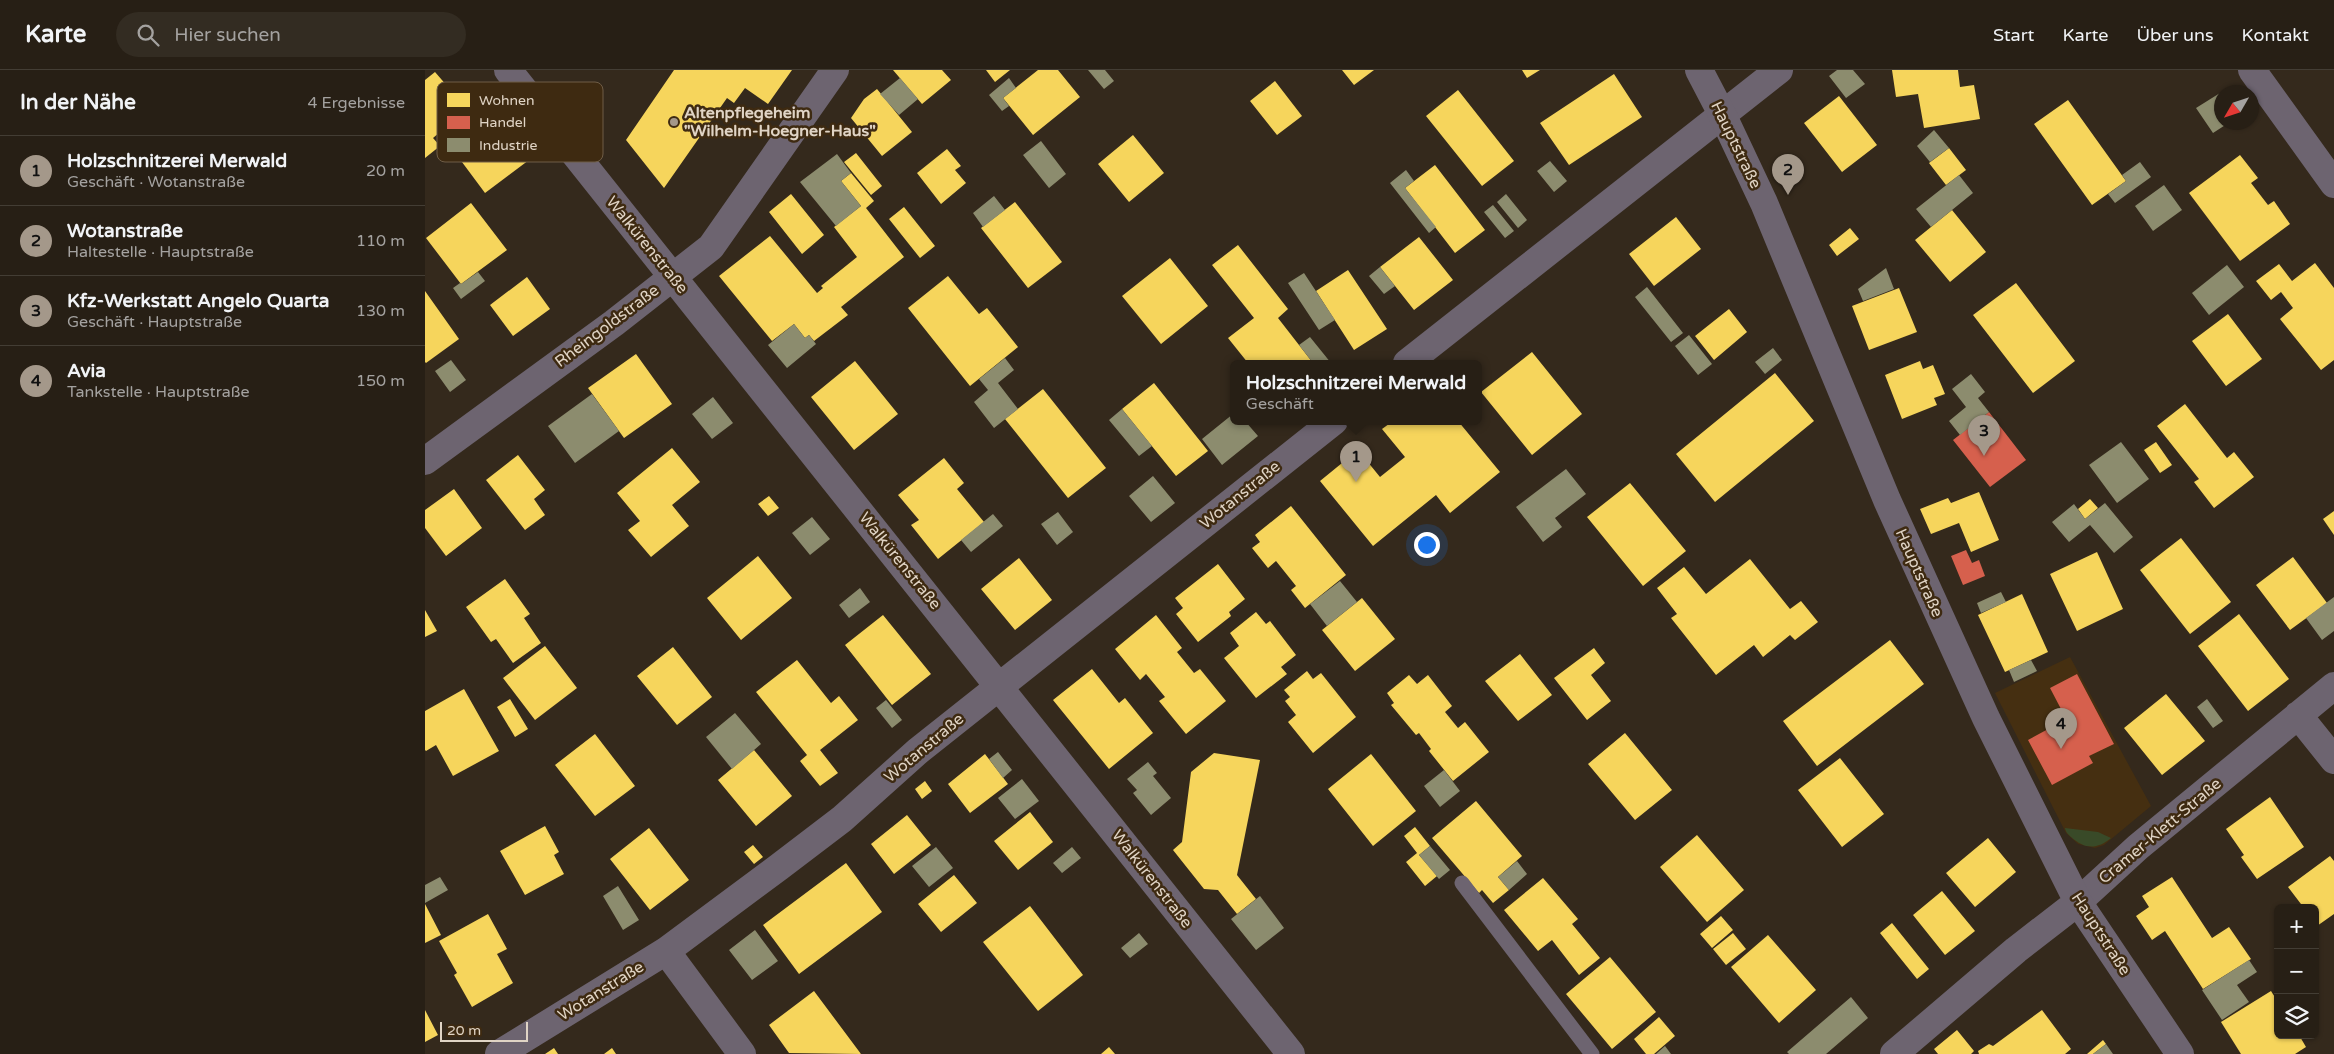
<!DOCTYPE html>
<html lang="de">
<meta charset="utf-8">
<style>
body{margin:0;font-family:"Varela Round",sans-serif;background:#332c22;color:#f1f3f6}
.controls{position:absolute;right:15px;bottom:15px;display:grid;overflow:hidden;border-radius:8px;box-shadow:0 1px 4px #0004}
.controls button{width:45px;height:45px;display:grid;place-items:center;padding:0;border:0;border-bottom:1px solid #433d34;background:#271f15;color:#f1f3f6;font:25px sans-serif}
.compass{position:absolute;left:1789px;top:15px;width:45px;height:45px;border-radius:50%;background:#271f15;box-shadow:0 1px 4px #0004;rotate:231deg}
.scale{position:absolute;left:15px;bottom:12px;width:88px;box-sizing:border-box;padding-left:5px;border:2px solid #e0d4c5;border-top:0;font-size:14px;line-height:18px;white-space:nowrap;color:#e0d4c5;-webkit-text-stroke:4px #3e2a11;paint-order:stroke}
.you{position:absolute;left:1001px;top:474px;width:18px;height:18px;margin:-12px;border:4px solid #fff;border-radius:50%;background:#1a73e8;box-shadow:0 0 0 8px #1a73e833}
.badge{display:grid;place-items:center;width:32px;height:32px;border-radius:50%;background:#a4988a;color:#111;font-size:16px;font-weight:700}
.pin{position:absolute;translate:-50% -41px;filter:drop-shadow(0 1px 2px #0008)}
.pin::after{content:'';position:absolute;top:26px;width:18px;height:15px;background:inherit;clip-path:polygon(0 0,100% 0,50% 100%)}
.popup{position:absolute;left:805px;top:290px;width:252px;height:65px;box-sizing:border-box;display:grid;place-content:center;border-radius:8px;background:#271f15;filter:drop-shadow(0 1px 4px #0005);font-size:16px;white-space:nowrap;color:#a4a2a0}
.popup b{font-size:19px;color:#f1f3f6}
.popup::after{content:'';position:absolute;left:50%;top:100%;margin-left:-10px;border:10px solid transparent;border-top-color:#271f15}
.list{margin:0;padding:0;list-style:none}
h2{display:flex;justify-content:space-between;align-items:center;height:65px;margin:0;padding:0 20px;font-size:21px}
h2 small{font-size:16px;font-weight:400;color:#a4a2a0}
.list li{display:grid;grid-template-columns:32px 1fr auto;gap:15px;align-items:center;box-sizing:border-box;height:70px;padding:0 20px;border-top:1px solid #433d34}
.list b{display:block;font-size:19px;white-space:nowrap}
.list p{margin:0;font-size:16px;white-space:nowrap;color:#a4a2a0}
.list em{font-size:16px;font-style:normal;color:#a4a2a0}
.icon{flex:none;width:28px;height:28px;fill:none;stroke:currentColor;stroke-width:2;stroke-linecap:round;stroke-linejoin:round}
.map{position:relative;flex:none;width:1909px;height:984px;overflow:hidden}
header{display:flex;align-items:center;gap:30px;box-sizing:border-box;height:70px;padding:0 25px;background:#271f15;border-bottom:1px solid #433d34}
header strong{font-size:24px}
nav{display:flex;gap:28px;margin-inline-start:auto;font-size:18px}
.search{width:350px;height:45px;background:#332c22;display:flex;align-items:center;gap:12px;box-sizing:border-box;padding:0 18px;border-radius:28px;color:#a4a2a0;font-size:19px}
main{display:flex}
aside{flex:1;background:#271f15}
.map>svg:first-child{display:block}
.built{fill:#452f11}
.green{fill:#394a28}
.homes{fill:#f6d55c}
.shops{fill:#d6604d}
.industry{fill:#8c8c6e}
.lines{fill:none;stroke-linecap:round;stroke-linejoin:round}
.service{stroke:#6d6470;stroke-width:15}
.minor{stroke:#6d6470;stroke-width:28}
.tertiary{stroke:#6d6470;stroke-width:28}
.poi-dot{fill:#a4988a;stroke:#3e2a11;stroke-width:2}
.labels{text-anchor:middle;dominant-baseline:central;stroke-width:5;stroke-linejoin:round;paint-order:stroke}
.poi-label{font-size:16px;font-weight:bold;fill:#e0d4c5;stroke:#3e2a11;text-anchor:start}
.street-label{font-size:16px;fill:#e0d4c5;stroke:#3e2a11}
.key{fill:#3e2a11;stroke:#6f5d47;stroke-width:1}
.key-label{font-size:14px;fill:#e0d4c5}
</style>
<header>
<strong>Karte</strong>
<div class="search"><svg class="icon" aria-label="search" viewBox="0 0 24 24"><circle cx="10" cy="10" r="6"/><path d="M15 15l6 6"/></svg>Hier suchen</div>
<nav><a>Start</a><a>Karte</a><a>Über uns</a><a>Kontakt</a></nav>
</header>
<main>
<aside>
<h2>In der Nähe<small>4 Ergebnisse</small></h2>
<ul class="list">
<li><span class="badge">1</span><div><b>Holzschnitzerei Merwald</b><p>Geschäft · Wotanstraße</p></div><em>20 m</em></li>
<li><span class="badge">2</span><div><b>Wotanstraße</b><p>Haltestelle · Hauptstraße</p></div><em>110 m</em></li>
<li><span class="badge">3</span><div><b>Kfz-Werkstatt Angelo Quarta</b><p>Geschäft · Hauptstraße</p></div><em>130 m</em></li>
<li><span class="badge">4</span><div><b>Avia</b><p>Tankstelle · Hauptstraße</p></div><em>150 m</em></li>
</ul>
</aside>
<div class="map">
<svg width="1909" height="984" viewBox="0 0 1909 984">
<rect width="100%" height="100%" fill="#34291c"/>
<path class="built" d="M1645,587L1726,736L1679,775L1670,778L1653,774L1641,763L1570,623Z"/>
<path class="green" d="M1640,758L1673,762L1686,768C1672,780 1659,779 1646,767C1643,764 1641,763 1640,758Z"/>
<path class="homes" d="M249,0H367L343,34L320,18L309,33L302,28L239,118L201,70Z
M468,0H517L526,10L497,34Z
M561,0H585L570,12Z
M613,0H633L655,27L608,65L578,28Z
M917,0H949L929,15Z
M1097,0H1115L1102,8Z
M1467,0H1533L1535,17L1549,15L1555,49L1499,58L1493,24L1471,27Z
M10,2L42,39L8,68L15,76L0,88V10Z
M1189,4L1217,47L1144,95L1115,53Z
M850,11L877,46L852,65L825,31Z
M452,19L487,62L457,86L426,48L439,29Z
M1033,20L1089,91L1057,116L1001,46Z
M1414,26L1452,75L1417,102L1379,53Z
M1643,30L1701,111L1667,135L1609,54Z
M75,51L104,90L60,123L31,84Z
M708,65L739,103L704,132L673,94Z
M1524,78L1541,100L1521,115L1504,93Z
M522,79L536,96L530,100L541,113L516,134L492,103Z
M431,83L457,116L446,125L419,92Z
M1815,85L1833,108L1826,113L1843,135L1849,131L1865,154L1815,191L1764,123Z
M1010,95L1060,160L1030,183L980,118Z
M426,103L449,131L441,138L479,187L416,237L423,245L389,271L384,265L380,268L369,254L347,271L294,206L345,166L392,223L398,218L396,216L432,187L409,157L436,136L416,111Z
M366,124L399,165L377,184L344,142Z
M590,132L637,192L603,218L556,158Z
M46,133L82,180L36,214L1,168Z
M479,137L510,176L495,188L464,149Z
M1527,140L1561,182L1525,212L1490,170Z
M1251,147L1276,179L1229,216L1204,184Z
M1425,158L1434,169L1412,186L1404,175Z
M994,167L1028,210L989,240L955,197Z
M813,175L863,239L853,248L888,293H823L803,268L829,248L787,195Z
M745,188L783,236L736,274L697,226Z
M1890,193L1909,218V290L1896,300L1855,249L1868,238L1856,222L1846,230L1831,211L1854,194L1867,211Z
M923,200L962,259L929,280L891,221Z
M523,206L554,244L562,238L593,277L545,316L483,238Z
M102,207L125,239L88,266L65,235Z
M1591,213L1650,291L1608,323L1548,245Z
M1474,218L1492,262L1444,280L1427,236Z
M0,221L34,269L1,293L0,292Z
M1304,239L1322,262L1289,290L1270,266Z
M1803,244L1837,289L1801,316L1767,271Z
M1107,282L1157,344L1107,385L1056,322Z
M211,284L247,334L199,368L163,318Z
M430,291L473,344L429,380L386,327Z
M1495,291L1498,299L1508,295L1520,324L1509,328L1512,335L1477,349L1460,305Z
M1350,303L1389,351L1290,432L1251,384Z
M729,313L783,381L751,406L697,339Z
M618,319L681,398L643,428L580,349Z
M1760,334L1802,388L1809,382L1829,407L1789,438L1769,412L1774,409L1732,356Z
M968,351H1033L1075,402L1025,443L1011,425L948,476L895,411L933,380L955,407L980,387L957,359Z
M1731,372L1747,395L1735,403L1719,380Z
M247,378L275,412L247,435L264,456L226,487L203,460L215,451L192,423Z
M93,385L120,420L109,429L120,445L100,460L61,410Z
M519,388L539,413L532,419L559,452L513,489L486,455L494,450L473,425Z
M1205,413L1261,481L1218,516L1162,447Z
M29,419L57,458L21,486L0,458V440Z
M1554,422L1574,470L1546,482L1534,453L1506,464L1495,439L1523,428L1526,433Z
M344,426L354,438L343,446L333,434Z
M1665,429L1673,438L1660,449L1653,439Z
M866,436L921,505L880,538L866,520L871,516L851,491L843,498L827,478L835,472L830,465Z
M1909,441V465L1898,449Z
M1756,468L1806,532L1765,564L1715,500Z
M1672,482L1698,539L1652,561L1625,504Z
M333,486L367,528L316,570L282,528Z
M1868,487L1902,533L1865,560L1831,515Z
M594,488L627,530L590,560L556,519Z
M1325,489L1365,539L1376,531L1393,552L1370,570L1365,565L1338,587L1329,575L1291,605L1246,548L1252,544L1232,518L1259,497L1281,524Z
M793,494L820,529L804,542L806,546L773,572L751,544L758,538L750,528Z
M80,509L105,544L99,548L116,573L88,593L71,569L66,572L41,537Z
M1597,524L1623,582L1580,602L1553,545Z
M937,528L970,569L930,601L897,560Z
M0,540L12,561L0,567Z
M831,542L841,554L845,551L871,585L856,597L862,604L831,628L799,588L814,576L805,563Z
M1814,544L1864,609L1823,641L1773,576Z
M458,545L506,604L467,635L420,575Z
M731,545L757,578L752,582L769,603L775,599L801,631L761,664L734,631L740,627L721,604L715,610L690,579Z
M1465,570L1499,614L1392,696L1358,651Z
M120,576L152,618L110,650L78,608Z
M248,577L287,627L252,655L212,606Z
M1169,578L1180,593L1166,605L1186,631L1162,650L1129,608Z
M1095,584L1127,625L1093,651L1060,611Z
M372,590L406,633L414,626L433,650L395,680L413,703L395,716L375,691L382,685L331,622Z
M667,599L694,633L700,628L728,663L684,699L628,630Z
M882,601L888,609L896,603L931,647L888,683L863,652L871,645L860,631L865,627L859,620Z
M984,605L992,614L1003,605L1027,636L1020,642L1033,658L1040,652L1064,682L1028,711L1004,681L1006,679L994,663L991,665L966,635L969,633L962,623Z
M39,619L74,681L28,706L11,675L1,681L0,680V641Z
M1741,624L1780,671L1737,705L1699,658Z
M85,629L103,659L90,667L72,637Z
M1200,663L1247,720L1210,750L1163,694Z
M170,664L210,716L170,746L130,695Z
M329,680L367,726L331,756L293,710Z
M789,683L835,690L812,805L831,829L812,844L793,820L779,819L748,780L757,772L766,702Z
M560,684L583,714L545,743L523,714Z
M946,684L991,741L948,776L903,719Z
M1415,688L1459,744L1417,777L1373,720Z
M500,711L507,721L497,729L490,719Z
M1845,727L1879,777L1832,809L1816,787L1819,785L1801,759Z
M1051,731L1097,786L1073,807L1084,820L1068,833L1057,820L1054,823L1007,768Z
M605,742L628,772L593,800L569,771Z
M482,745L506,775L469,804L446,774Z
M120,756L134,782L129,785L139,804L100,825L75,781Z
M990,757L1005,776L994,785L1012,806L1000,816L981,792L992,783L979,766Z
M224,758L264,810L225,840L185,789Z
M1272,765L1319,820L1282,852L1235,797Z
M1563,768L1591,802L1550,837L1521,803Z
M328,775L338,787L329,794L319,782Z
M1905,786L1909,791V844L1892,856L1890,854V838H1879L1863,817Z
M421,793L457,842L374,904L338,855Z
M529,805L552,833L516,862L493,834Z
M1747,807L1787,868L1804,857L1826,889L1778,919L1740,861L1727,870L1711,846L1724,837L1717,826Z
M1118,808L1153,849L1147,854L1175,888L1154,905L1127,870L1113,881L1079,840Z
M1517,821L1550,861L1520,885L1488,845Z
M0,834L16,865L0,873Z
M605,836L658,905L613,941L558,872Z
M63,844L82,879L72,884L88,913L47,937L29,905L32,903L14,871Z
M1296,846L1308,860L1287,878L1275,864Z
M1467,853L1504,899L1492,909L1455,863Z
M1308,863L1321,879L1301,895L1288,879Z
M1343,865L1391,920L1354,953L1306,897Z
M1185,887L1231,942L1187,979L1141,924Z
M389,921L436,984L364,983L344,955Z
M1846,921L1853,932V965H1874L1881,977L1870,984H1816L1796,952Z
M0,940L13,965L0,972Z
M1617,940L1646,979L1640,984H1554L1553,981L1564,974L1568,976Z
M1234,947L1250,966L1229,984H1221L1209,969Z
M1532,960L1549,981L1546,984H1513L1509,979Z
M1678,970L1681,974L1668,984H1662Z
M684,977L690,984H676Z
M129,978L133,984H120Z
M187,978L191,984H179Z"/>
<path class="shops" d="M1564,342L1601,390L1565,417L1528,370Z
M1541,480L1547,493L1554,490L1560,506L1538,515L1526,486Z
M1652,604L1689,674L1664,686L1668,693L1627,715L1603,670L1638,651L1633,641L1636,639L1625,618Z"/>
<path class="industry" d="M663,0H680L689,11L679,19Z
M1412,0H1428L1440,14L1421,28L1404,6Z
M475,8L493,29L474,45L455,24Z
M584,8L591,18L578,28L584,36L577,41L564,25Z
M1795,23L1796,26V52H1805L1788,63L1771,38Z
M1509,60L1524,78L1505,92L1492,76Z
M616,71L641,104L624,118L598,85Z
M412,84L426,103L416,111L436,136L411,156L375,112Z
M1125,91L1142,111L1129,122L1112,101Z
M1715,92L1726,107L1690,133L1683,124L1701,111L1697,105Z
M981,100L989,111L980,118L1011,157L1004,163L965,113Z
M1534,105L1548,123L1506,157L1491,139Z
M1739,115L1757,140L1728,161L1710,136Z
M1081,124L1102,150L1093,158L1072,132Z
M569,126L580,140L558,157L548,143Z
M1068,135L1089,161L1080,168L1059,142Z
M1802,195L1819,217L1784,245L1767,223Z
M955,197L970,216L959,224L944,206Z
M1461,198L1469,219L1438,231L1433,219Z
M53,202L60,211L36,229L28,218L35,213L36,214Z
M879,203L910,250L894,260L863,213Z
M1222,217L1258,263L1246,272L1210,227Z
M369,254L380,268L384,265L391,274L362,298L343,275Z
M1264,265L1287,294L1273,305L1250,276Z
M885,267L906,293H888L874,275Z
M1348,278L1357,290L1340,304L1330,292Z
M580,288L589,300L573,313L593,339L569,358L549,332L563,320L554,309Z
M26,290L41,310L25,322L10,301Z
M1546,304L1560,322L1553,328L1564,342L1535,365L1524,351L1541,337L1527,319Z
M167,324L194,361L150,393L123,356Z
M288,327L308,353L287,369L267,344Z
M697,339L727,376L714,386L684,350Z
M808,344V351H820L833,366L797,395L777,369Z
M1696,372L1724,409L1692,433L1664,395Z
M1141,399L1161,424L1130,448L1137,457L1118,472L1091,437Z
M728,406L750,433L726,452L704,426Z
M1680,433L1708,467L1689,483L1665,455L1644,472L1627,452L1649,434L1660,449Z
M633,442L648,462L632,475L616,454Z
M568,444L578,456L546,482L536,470Z
M387,447L405,469L385,485L367,463Z
M915,511L932,532L902,556L885,534Z
M435,518L445,532L424,548L414,535Z
M1576,522L1581,532L1556,543L1552,533Z
M1909,527V561L1897,570L1881,548Z
M1606,590L1612,601L1589,612L1584,600Z
M1782,629L1798,651L1788,658L1772,637Z
M461,630L477,650L467,658L451,638Z
M310,643L336,674L307,699L281,667Z
M573,682L587,700L578,708L564,689Z
M723,692L732,703L728,706L746,728L726,745L708,723L712,720L702,709Z
M1019,700L1035,721L1015,737L999,716Z
M597,709L614,731L590,749L573,728Z
M1005,776L1025,800L1014,809L994,785Z
M511,777L528,798L504,817L487,796Z
M647,777L656,788L637,803L628,793Z
M1092,791L1102,804L1084,820L1073,807Z
M15,807L23,820L0,833V815Z
M193,816L214,850L198,860L178,826Z
M835,826L859,858L831,880L806,849Z
M330,860L353,891L327,910L304,880Z
M714,863L723,874L705,888L696,878Z
M1824,890L1832,902L1812,915L1824,932L1797,950L1777,920Z
M1426,927L1443,948L1401,984H1364L1362,982Z
M1681,974L1688,984H1668Z
M1240,976L1246,984H1231Z"/>
<g class="lines">
<path class="service" d="M1037,813L1167,984"/>
<path class="minor" d="M83,0L866,984
M1827,0L1909,114
M982,293L1354,0
M0,391L189,253L286,177L410,0
M1873,645L1909,690
M1653,832L1713,777L1909,616
M241,881L317,984
M74,984L241,881L354,797L417,749L493,681L909,351"/>
<path class="tertiary" d="M1274,0L1298,46L1339,133L1462,430L1561,648L1653,832L1755,984
M1469,984L1591,880L1653,832"/>
</g>
<circle class="poi-dot" cx="249" cy="52" r="5"/>
<g class="labels">
<g class="poi-label">
<text x="259" y="43">Altenpflegeheim<tspan x="259" dy="18">"Wilhelm-Hoegner-Haus"</tspan></text>
</g>
<g class="street-label">
<text transform="translate(1311 75) rotate(64)">Hauptstraße</text>
<text transform="translate(222 175) rotate(51)">Walkürenstraße</text>
<text transform="translate(182 256) rotate(-37)">Rheingoldstraße</text>
<text transform="translate(815 425) rotate(-39)">Wotanstraße</text>
<text transform="translate(475 491) rotate(51)">Walkürenstraße</text>
<text transform="translate(1494 503) rotate(66)">Hauptstraße</text>
<text transform="translate(499 678) rotate(-40)">Wotanstraße</text>
<text transform="translate(1735 761) rotate(-40)">Cramer-Klett-Straße</text>
<text transform="translate(727 809) rotate(52)">Walkürenstraße</text>
<text transform="translate(1676 864) rotate(57)">Hauptstraße</text>
<text transform="translate(176 921) rotate(-32)">Wotanstraße</text>
</g>
</g>
<rect x="12" y="12" width="166" height="80" rx="8" class="key"/>
<rect x="22" y="23" width="23" height="14" fill="#f6d55c"/>
<rect x="22" y="46" width="23" height="13" fill="#d6604d"/>
<rect x="22" y="68" width="23" height="14" fill="#8c8c6e"/>
<g class="key-label">
<text x="54" y="35">Wohnen</text>
<text x="54" y="57">Handel</text>
<text x="54" y="80">Industrie</text>
</g>
</svg>
<div class="controls">
<button>+</button>
<button>−</button>
<button><svg class="icon" aria-label="layers" viewBox="0 0 24 24"><path d="M12 4l9 5-9 5-9-5zM3 14l9 5 9-5"/></svg></button>
</div>
<svg class="compass" viewBox="-18 -18 36 36"><path d="M0-13l5 13h-10z" fill="#e53935"/><path d="M0 13l5-13h-10z" fill="#a4a2a0"/></svg>
<div class="scale">20 m</div>
<div class="you"></div>
<div class="pin badge" style="left:931px;top:412px">1</div>
<div class="popup"><b>Holzschnitzerei Merwald</b>Geschäft</div>
<div class="pin badge" style="left:1363px;top:125px">2</div>
<div class="pin badge" style="left:1559px;top:386px">3</div>
<div class="pin badge" style="left:1636px;top:679px">4</div>
</div>
</main>
